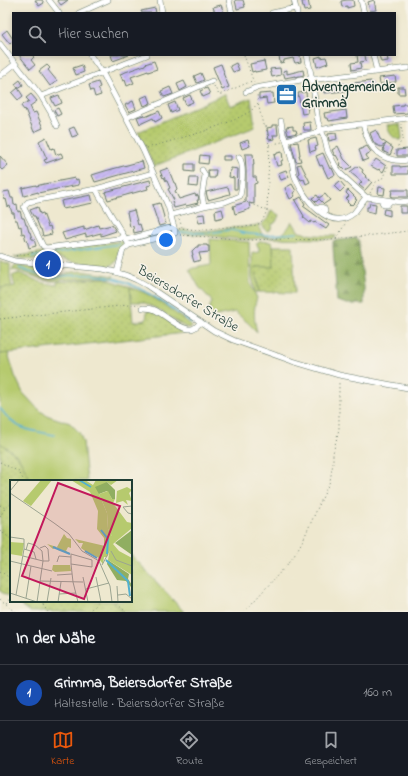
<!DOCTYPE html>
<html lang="de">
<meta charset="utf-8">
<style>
body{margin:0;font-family:"Indie Flower",sans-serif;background:#242831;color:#f1f3f6}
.you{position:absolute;left:166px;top:240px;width:14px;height:14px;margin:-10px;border:3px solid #fff;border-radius:50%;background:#1a73e8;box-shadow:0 0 0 6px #1a73e833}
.badge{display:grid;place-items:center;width:26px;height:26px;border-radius:50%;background:#ea580c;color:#fff;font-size:13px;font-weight:700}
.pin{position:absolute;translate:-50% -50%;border:2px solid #fff;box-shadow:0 1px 4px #0006}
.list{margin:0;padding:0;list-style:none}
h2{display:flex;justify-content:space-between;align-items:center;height:52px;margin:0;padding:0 16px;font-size:17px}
h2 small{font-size:13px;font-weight:400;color:#9ea1a6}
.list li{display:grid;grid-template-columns:26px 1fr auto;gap:12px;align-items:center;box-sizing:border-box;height:56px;padding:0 16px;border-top:1px solid #363941}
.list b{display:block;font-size:15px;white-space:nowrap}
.list p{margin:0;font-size:13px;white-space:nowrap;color:#9ea1a6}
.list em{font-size:13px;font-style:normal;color:#9ea1a6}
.icon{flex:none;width:22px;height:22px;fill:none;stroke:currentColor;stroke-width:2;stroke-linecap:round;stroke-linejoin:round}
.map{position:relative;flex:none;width:408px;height:612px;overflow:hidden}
.search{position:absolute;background:#171b24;box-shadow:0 2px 6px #0003;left:12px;right:12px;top:12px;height:44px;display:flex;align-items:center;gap:10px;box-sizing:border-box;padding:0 14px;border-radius:0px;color:#9ea1a6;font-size:15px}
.sheet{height:108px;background:#171b24}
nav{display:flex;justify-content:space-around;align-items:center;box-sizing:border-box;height:56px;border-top:1px solid #363941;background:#171b24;font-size:11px;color:#9ea1a6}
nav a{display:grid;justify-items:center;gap:2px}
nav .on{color:#ea580c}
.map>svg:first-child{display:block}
.grass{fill:#b6ca6e;stroke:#6a8451}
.forest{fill:url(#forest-firs);stroke:#58764a}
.park{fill:url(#park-dots);stroke:#6a8451}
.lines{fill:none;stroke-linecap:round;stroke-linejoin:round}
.stream{stroke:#51b0d0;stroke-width:1.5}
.building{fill:url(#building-hatch)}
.minor-casing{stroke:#67796a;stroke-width:6}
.path{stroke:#67796a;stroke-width:1;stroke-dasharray:1 3;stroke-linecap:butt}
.minor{stroke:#fff;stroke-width:5}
.labels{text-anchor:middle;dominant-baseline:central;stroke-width:3;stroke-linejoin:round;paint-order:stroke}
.poi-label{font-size:14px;font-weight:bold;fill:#1f3d34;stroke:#f7f3e8;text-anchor:start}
.street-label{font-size:14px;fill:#1f3d34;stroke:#f7f3e8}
.inset-river{fill:none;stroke:#51b0d0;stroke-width:2}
.inset-road{fill:none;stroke:#9ba491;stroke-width:1}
.view{fill:#c2185b;fill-opacity:0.15;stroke:#c2185b;stroke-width:2}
.inset-edge{fill:none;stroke:#1f3d34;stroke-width:2}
</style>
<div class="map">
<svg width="408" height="612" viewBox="0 0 408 612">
<defs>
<pattern id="forest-firs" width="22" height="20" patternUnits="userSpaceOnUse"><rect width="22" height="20" fill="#90ae61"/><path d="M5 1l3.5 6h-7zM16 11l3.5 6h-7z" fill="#758f51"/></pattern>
<pattern id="park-dots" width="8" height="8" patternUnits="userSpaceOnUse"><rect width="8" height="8" fill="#b6ca6e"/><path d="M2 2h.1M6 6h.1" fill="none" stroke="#9cae60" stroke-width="1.8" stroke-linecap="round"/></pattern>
<pattern id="building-hatch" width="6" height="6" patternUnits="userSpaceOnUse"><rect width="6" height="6" fill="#c7b7f4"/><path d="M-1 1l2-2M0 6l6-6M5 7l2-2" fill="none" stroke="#a196c6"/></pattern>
</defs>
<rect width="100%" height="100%" fill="#f7f3e8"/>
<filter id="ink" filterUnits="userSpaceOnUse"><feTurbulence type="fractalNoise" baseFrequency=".025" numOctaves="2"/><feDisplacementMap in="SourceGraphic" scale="8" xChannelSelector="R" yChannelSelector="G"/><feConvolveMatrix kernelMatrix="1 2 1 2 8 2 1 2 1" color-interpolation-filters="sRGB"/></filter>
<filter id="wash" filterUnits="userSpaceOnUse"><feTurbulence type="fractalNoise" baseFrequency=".012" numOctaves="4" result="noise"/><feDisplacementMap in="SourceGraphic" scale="16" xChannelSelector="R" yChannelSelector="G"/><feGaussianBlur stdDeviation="0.9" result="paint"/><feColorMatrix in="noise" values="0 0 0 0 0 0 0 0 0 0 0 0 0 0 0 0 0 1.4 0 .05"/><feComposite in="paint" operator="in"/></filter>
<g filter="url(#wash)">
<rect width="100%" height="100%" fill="#eee8cf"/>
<path class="grass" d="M292,221L299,232L313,235L336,236L335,238L330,239L260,238L252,239H239L202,235L183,234L178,231C185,228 192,231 199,231C209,231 218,229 228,228C238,227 249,228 259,224V228L263,236C277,240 286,234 292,221Z
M210,239L249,242L250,283L257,298C253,309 254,320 257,332L247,322L235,312L206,318L212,301L199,287L189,269L211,265Z
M121,241L123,242L124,245L119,251L117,260L115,263L109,266L72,262L59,258H45L34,260L14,257L43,252L46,251L48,249Z
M259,241L272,242L273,246L274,267H255L259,292H255L252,277V253L259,252V247L257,246V243Z
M0,261L10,264V277L12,287L0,288Z
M16,265L43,270L44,271H57L59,275H66L67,273L81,271L114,276L112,279L101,277L61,280C44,285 29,271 12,270L14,266Z
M130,287L145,293L162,303L192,326L189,328L185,327L157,309L143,302H131Z
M8,353L15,376L23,393L36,407L46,415L70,423L79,432L83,442L87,481H31L18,456L0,443V354Z
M131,555L139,563L184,612H124L111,601H131Z"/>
<path class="forest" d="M357,238L359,241V247L364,287V304H347L337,301L333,247V241Z"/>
<path class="park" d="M225,94L230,106L251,98L255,127L154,166L138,132Z
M400,124L402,138L400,140C392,138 389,133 387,125Z
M271,211L279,215L276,222H275L274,224H272L271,229L267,231L264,229L262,224L265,221L267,220Z
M273,246H293L295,293L259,292L255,267H274Z
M19,273L43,283L57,285V282L104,278L130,287L133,322L146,320L147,311H154L184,329V333L0,354V288L15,286L12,276Z
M0,443L18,456L31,481H11V598L0,591Z
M15,601H111L124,612H30Z"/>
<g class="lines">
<path class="stream" d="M180,233C189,231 196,233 205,233C213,233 221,231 229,230C236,230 243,234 250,234C266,236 281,234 297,233
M32,257L120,244
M19,268C29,272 40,276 51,277C61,277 69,275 79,275C86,274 95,275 103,276C136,281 166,304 192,323
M0,408C17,432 28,429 54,435"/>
</g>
<g id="blocks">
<path class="building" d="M35,0H42L44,3L39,6Z
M57,0H68L61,5Z
M235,0H243L245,7L237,9Z
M308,0L310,10L304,11L302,2Z
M347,0H353L354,6L347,8V6L342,7L341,1Z
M374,0L376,10L370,11L368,2Z
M221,5L224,13H215L213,7Z
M155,8L156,13H142L141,11Z
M7,30L13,39V41L10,44L2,34Z
M19,55H32L34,57L31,60L35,65L30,69Z
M111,55H129L113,61Z
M279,55H300L301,62L295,63L293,58L284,60V62L280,63Z
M357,55H365L366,61L360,62L361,68L352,70L351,63L358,62Z
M379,55H387L388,61L381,62Z
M321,56V58L326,57L328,63L317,67L315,58Z
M154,61L157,69L148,72V71L131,77L134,83L127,86L125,80L123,81L120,74L145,65V64Z
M264,61L266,70L255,72V71L252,72L250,64Z
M236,63L239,70L233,72L230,66Z
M221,64L224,72L223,73L229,87L222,90L213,67Z
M47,65L50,68L48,70L57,81L50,86L39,71Z
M82,65L84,72L76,75L73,68Z
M280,68L281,75L272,77L270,69Z
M287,70V74L303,70L304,75L295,77V76L285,78L283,71Z
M201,73L204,80L197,83L194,76Z
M395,76L396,82L380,84L379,78Z
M20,80L23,85L18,88L15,84Z
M184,81L187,87L180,91L177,84Z
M371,81L372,88L354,90L353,83Z
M98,82L100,87L98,88L101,95L95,97L93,90L91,91L89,85Z
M345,84V91L324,93V85Z
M170,87L173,94L164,97L161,91Z
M398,87H404L405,94H398Z
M18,88L23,96L18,100L12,93Z
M207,88L210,94L203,97L200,91Z
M290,90L291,99L284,100L283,91Z
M306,92L308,113L302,114L298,93Z
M273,93L274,103L267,104L266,98L259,99V94Z
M31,94L37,101L30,106L33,113L36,112L43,128L34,132L25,109L24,110L21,106L29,101L26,98Z
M59,95L62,103L55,106L51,98Z
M148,95L151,103L144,106L141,98Z
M190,95L193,102L186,105L183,98Z
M133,101L136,109L129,112L125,105Z
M175,102L178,110L171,113L168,105Z
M403,104H408V113L394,114L393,106L403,105Z
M58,108L61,114L57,116L54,110Z
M346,110L347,118L329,121L328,118H325L324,113Z
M159,111L162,118L155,122L153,118L140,124L137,117L144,115L145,117Z
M310,122L311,130H304L303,123Z
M272,125H277L278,135H273L274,139L269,140L267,128L272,127Z
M293,126V130H296L297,133L288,135L286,127Z
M74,127L78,135L72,137L69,129Z
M376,130L380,139L393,148L390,155L383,151L384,149L383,148L386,144L381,147L377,145H376L373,141L370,133Z
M336,133L337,139L329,141L328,134Z
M46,137L51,149L54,148L56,155L61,153L63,157L46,163L44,160L47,159L39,141Z
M316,138L318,146L315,147L316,150L310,152L308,140Z
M248,140L250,146L242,149L240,143Z
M298,142L300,155H299L301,161L296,162L291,143Z
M338,146L344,159L352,167L345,170L340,165L341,164L336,155L335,156L332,150Z
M367,146L371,152L366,155L368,159L363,161L359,150Z
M408,149V156H397V150Z
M282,152L283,160L281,161L282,165L277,166L274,155L277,154V153Z
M323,153L330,169L332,168L335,175L328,178L322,165L320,166L316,156Z
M245,154H253L254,165H253V177H256L257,183L254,184V204L249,203L250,209L235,214L233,206L246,202V170Z
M200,155L209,156L208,164L199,163Z
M0,156L8,165L2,170L0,168Z
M223,156H231V160H223Z
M376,159L386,166L383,172L379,169L378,170L371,166Z
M142,161L144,168L95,182L92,175L105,171Z
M185,164H194V172L185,171Z
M301,164L310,182L306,184L304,179L301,180L298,174L299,173L297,165Z
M358,166L363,170L362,172L366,176L365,177L372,182L365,190L359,185L362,182L350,172Z
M393,166H400V167L408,166V174H393Z
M168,168L174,183H175L177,189L175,191L179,199L195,194L196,196L198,195L199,200H197L198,203L186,206V205L174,208L172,201L174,200L168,189L170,188L167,181H166L164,177L163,178L160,171Z
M231,168L238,169L237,189H234V178L229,177L230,171H231Z
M208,170H216L215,178H209Z
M286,170L289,177L281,180L278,173Z
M75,178L76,180L78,179L79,185L57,189L38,193V192L24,196L22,188L36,185V186L44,184Z
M190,178H198L197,187L189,186Z
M150,180L151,185L147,186L148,189L108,200L105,192Z
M340,181L345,187L340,192L334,186Z
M292,184L296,191L293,193L295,196L290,199L285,188Z
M228,187L230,194L208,200L206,192Z
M379,187L385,188L384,195L378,194Z
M348,190L356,198L355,199L357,200L352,205L351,204L350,205L347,202L348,201L346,199L349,196L346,193Z
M392,190H408V197H391Z
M9,191L11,198H13L14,205L17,204L18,212L20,211L22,218H24L26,225H27L29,232H30L32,239H34L36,246L29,248L27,240L26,241L24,233L22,234L21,226L19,227L17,220H15L14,213H12L10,206L8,207L6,199L5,200L3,192Z
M325,194L330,200L324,204L319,199L316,202L312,198L317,195L319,198Z
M91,195L93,203L63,209L61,201Z
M301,197L305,204L303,206L329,225L326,229L315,222L314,223L311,221L310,223L303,217L304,216L294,199L296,200Z
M160,203L166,224L159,226L152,205Z
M370,203L376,204L375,213L367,211V207H369Z
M400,206H407V213H400Z
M38,207L40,214L43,213L48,227L50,226L52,234L43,236L41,229H40L35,216H33L30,210Z
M222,209L224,217L216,219L215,211Z
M384,209L390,210V216L383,214Z
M134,210L138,225L140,224L142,231L134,233L133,226L130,227L127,212Z
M204,214L205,222L199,223L197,215Z
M98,225L99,228L112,225L116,231L101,236V233L86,237V234L65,240L62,233L84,227V230Z
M198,245H207V246H209V252L199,253L201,260L194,262L192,255H193L192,251L196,247H198Z"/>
</g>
</g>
<g filter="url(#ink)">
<use href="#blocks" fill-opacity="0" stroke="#67796a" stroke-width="1"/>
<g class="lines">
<defs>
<path id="minor" d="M49,0L59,13
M160,0L162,13
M229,0L232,13
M294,0L297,13
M361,0L364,13
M79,13L108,0
M272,13L296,8
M0,44L41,96L51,113L57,126
M90,55L102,72L143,150L168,206L174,227L175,233L173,234L129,245L125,238L46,248L43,246L24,208L25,205L28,202L96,189L153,173
M307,55L312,79L318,122L321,130L329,128L408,118
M373,55L377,72
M0,76L15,64
M246,92L255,88L307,79H318L408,68
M41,96L147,55
M126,118L212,81
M281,121L283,134L286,140
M363,124C365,131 367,139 371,145C380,158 393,162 408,160
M202,170L205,175L202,195L204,206
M96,189L99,195L125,238
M366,197L354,213C329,234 303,197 295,177C293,172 293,166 292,161C290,154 288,147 286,140L315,133L321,130L324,137L328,152L336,167L341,174L366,197L400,202L408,201
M383,200L382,202L384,205H387L390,201
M317,209L321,207L324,208L325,211L323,214
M171,215L204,206L225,202L240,196C242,185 245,166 239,157
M126,240L174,227
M0,256L15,261L103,269C118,272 133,277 146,285L214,331L233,340L292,361L339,375L408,388
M117,272L123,250L129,245
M143,308C148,308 151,308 155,310C165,315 180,330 191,329C195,329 198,325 201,322"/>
</defs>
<use href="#minor" class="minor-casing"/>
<path class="path" d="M244,55L254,83
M214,86L219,95L252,81
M269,145L282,142
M147,148L205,131L234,120L251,111L258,103L257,94
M394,154L403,138L401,124
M370,193L376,182L382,179L389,164
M244,200L246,202L257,206L266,210
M179,219L182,227
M179,229C185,227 192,230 198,230C208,231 217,228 227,227C236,226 254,229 261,222C264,219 265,214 267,211L269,145L266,126L263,125L258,103
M180,235L253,240L271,239L331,240L408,231
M336,239L345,224
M16,256L40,251
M0,319L138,304L139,305
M0,462L19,472L24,481
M0,505L5,508
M0,517L5,508L11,504
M0,531L11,539
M0,571L11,579
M0,599L16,612
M41,601L43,605L48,601
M114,601L126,612
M6,603L11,599
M43,605L48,612
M88,612L99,601
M244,612L286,566L294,556L303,540L330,481L333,463V453L339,429V381"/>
<use href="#minor" class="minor"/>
</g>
</g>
<defs>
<symbol id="office-square" viewBox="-11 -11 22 22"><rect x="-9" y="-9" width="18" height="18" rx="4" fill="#1f6fb2" stroke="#f7f3e8"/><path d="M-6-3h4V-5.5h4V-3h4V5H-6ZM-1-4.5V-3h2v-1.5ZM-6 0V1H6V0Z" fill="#fff"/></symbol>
</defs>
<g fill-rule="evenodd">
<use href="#office-square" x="274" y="82" width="25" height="25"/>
</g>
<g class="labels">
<g class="poi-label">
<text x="302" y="87">Adventgemeinde<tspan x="302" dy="16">Grimma</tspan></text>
</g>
<g class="street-label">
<text transform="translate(188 299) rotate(31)">Beiersdorfer Straße</text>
</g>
</g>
<g transform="translate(10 480)">
<rect width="122" height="122" fill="#eee8cf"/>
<path d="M31,0H42L21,26L13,21ZM61,0H75L83,5L86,0H108L101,5L97,2L89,14L97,33L98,49L102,56V66L97,77H94L93,84L88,78L73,71L88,78L89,75L94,76V58L87,49L88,31L80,12ZM117,7L122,10L119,13L122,21L116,20L118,25L113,21L106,23L107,11ZM54,54L57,58L61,59V68L58,67L56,71L61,74L48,70L47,67L43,69L37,64L47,67Z" fill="#b6ca6e"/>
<path d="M97,2L105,10V19H102L97,11L89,14L85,7ZM122,50V75L105,63ZM98,80L119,94L118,99L122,105V119L121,107L116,101L107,100L97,84Z" fill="#90ae61"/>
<path d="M98,11L102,19H105L103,23L117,42L122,43V48L103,64L109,71L122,78V95L98,80L102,56L98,49L97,33L89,14ZM65,59L95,66L94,77H87L75,71L71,68L73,63H69ZM0,62L14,63L12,76L0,74ZM43,85H60L61,91L45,92L42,90Z" fill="#b6ca6e"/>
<path class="inset-river" d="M69,0L81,7M91,50L98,59L97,74M43,67L60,74M75,71L87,78M96,80L118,101L120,116"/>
<path class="inset-road" d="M0,11L9,0M0,13L44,43L59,54L72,71L89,81L100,106L102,122M122,26L113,27L118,33L122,34M0,57L14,59V69M16,70L18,63L25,65L32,71L33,81H39L38,69L35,66L30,68M101,71L106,80L122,86M13,76L33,81L27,122M0,81L42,91M47,82L49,76L61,77M61,84L82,87V80L61,74V84L63,102L68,122M92,85L98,74M47,95L62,94M73,97L78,122M86,97L91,122M30,101L73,102M107,106L108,122M76,109L99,103M0,113L27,122M49,114L66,113M6,115L14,69L24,72L26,79M108,115L116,114L122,119M16,118L21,86M37,122L41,98M48,122L51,102M77,122H99"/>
<path class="view" d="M48,3L110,26L74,119L12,96Z"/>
<rect width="122" height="122" class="inset-edge"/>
</g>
</svg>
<div class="you"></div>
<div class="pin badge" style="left:48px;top:264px;background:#1a4fb4">1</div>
<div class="search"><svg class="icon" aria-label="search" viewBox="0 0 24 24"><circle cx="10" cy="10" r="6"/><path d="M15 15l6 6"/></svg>Hier suchen</div>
</div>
<section class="sheet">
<h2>In der Nähe<small></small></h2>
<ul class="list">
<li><span class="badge" style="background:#1a4fb4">1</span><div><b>Grimma, Beiersdorfer Straße</b><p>Haltestelle · Beiersdorfer Straße</p></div><em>160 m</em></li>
</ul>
</section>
<nav>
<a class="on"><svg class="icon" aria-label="map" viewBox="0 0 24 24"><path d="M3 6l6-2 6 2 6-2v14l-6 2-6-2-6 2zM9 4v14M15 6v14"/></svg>Karte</a>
<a><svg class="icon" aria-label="directions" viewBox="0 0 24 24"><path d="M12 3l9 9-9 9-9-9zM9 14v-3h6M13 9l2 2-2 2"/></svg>Route</a>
<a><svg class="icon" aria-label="saved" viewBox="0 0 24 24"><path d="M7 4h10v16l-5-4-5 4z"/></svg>Gespeichert</a>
</nav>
